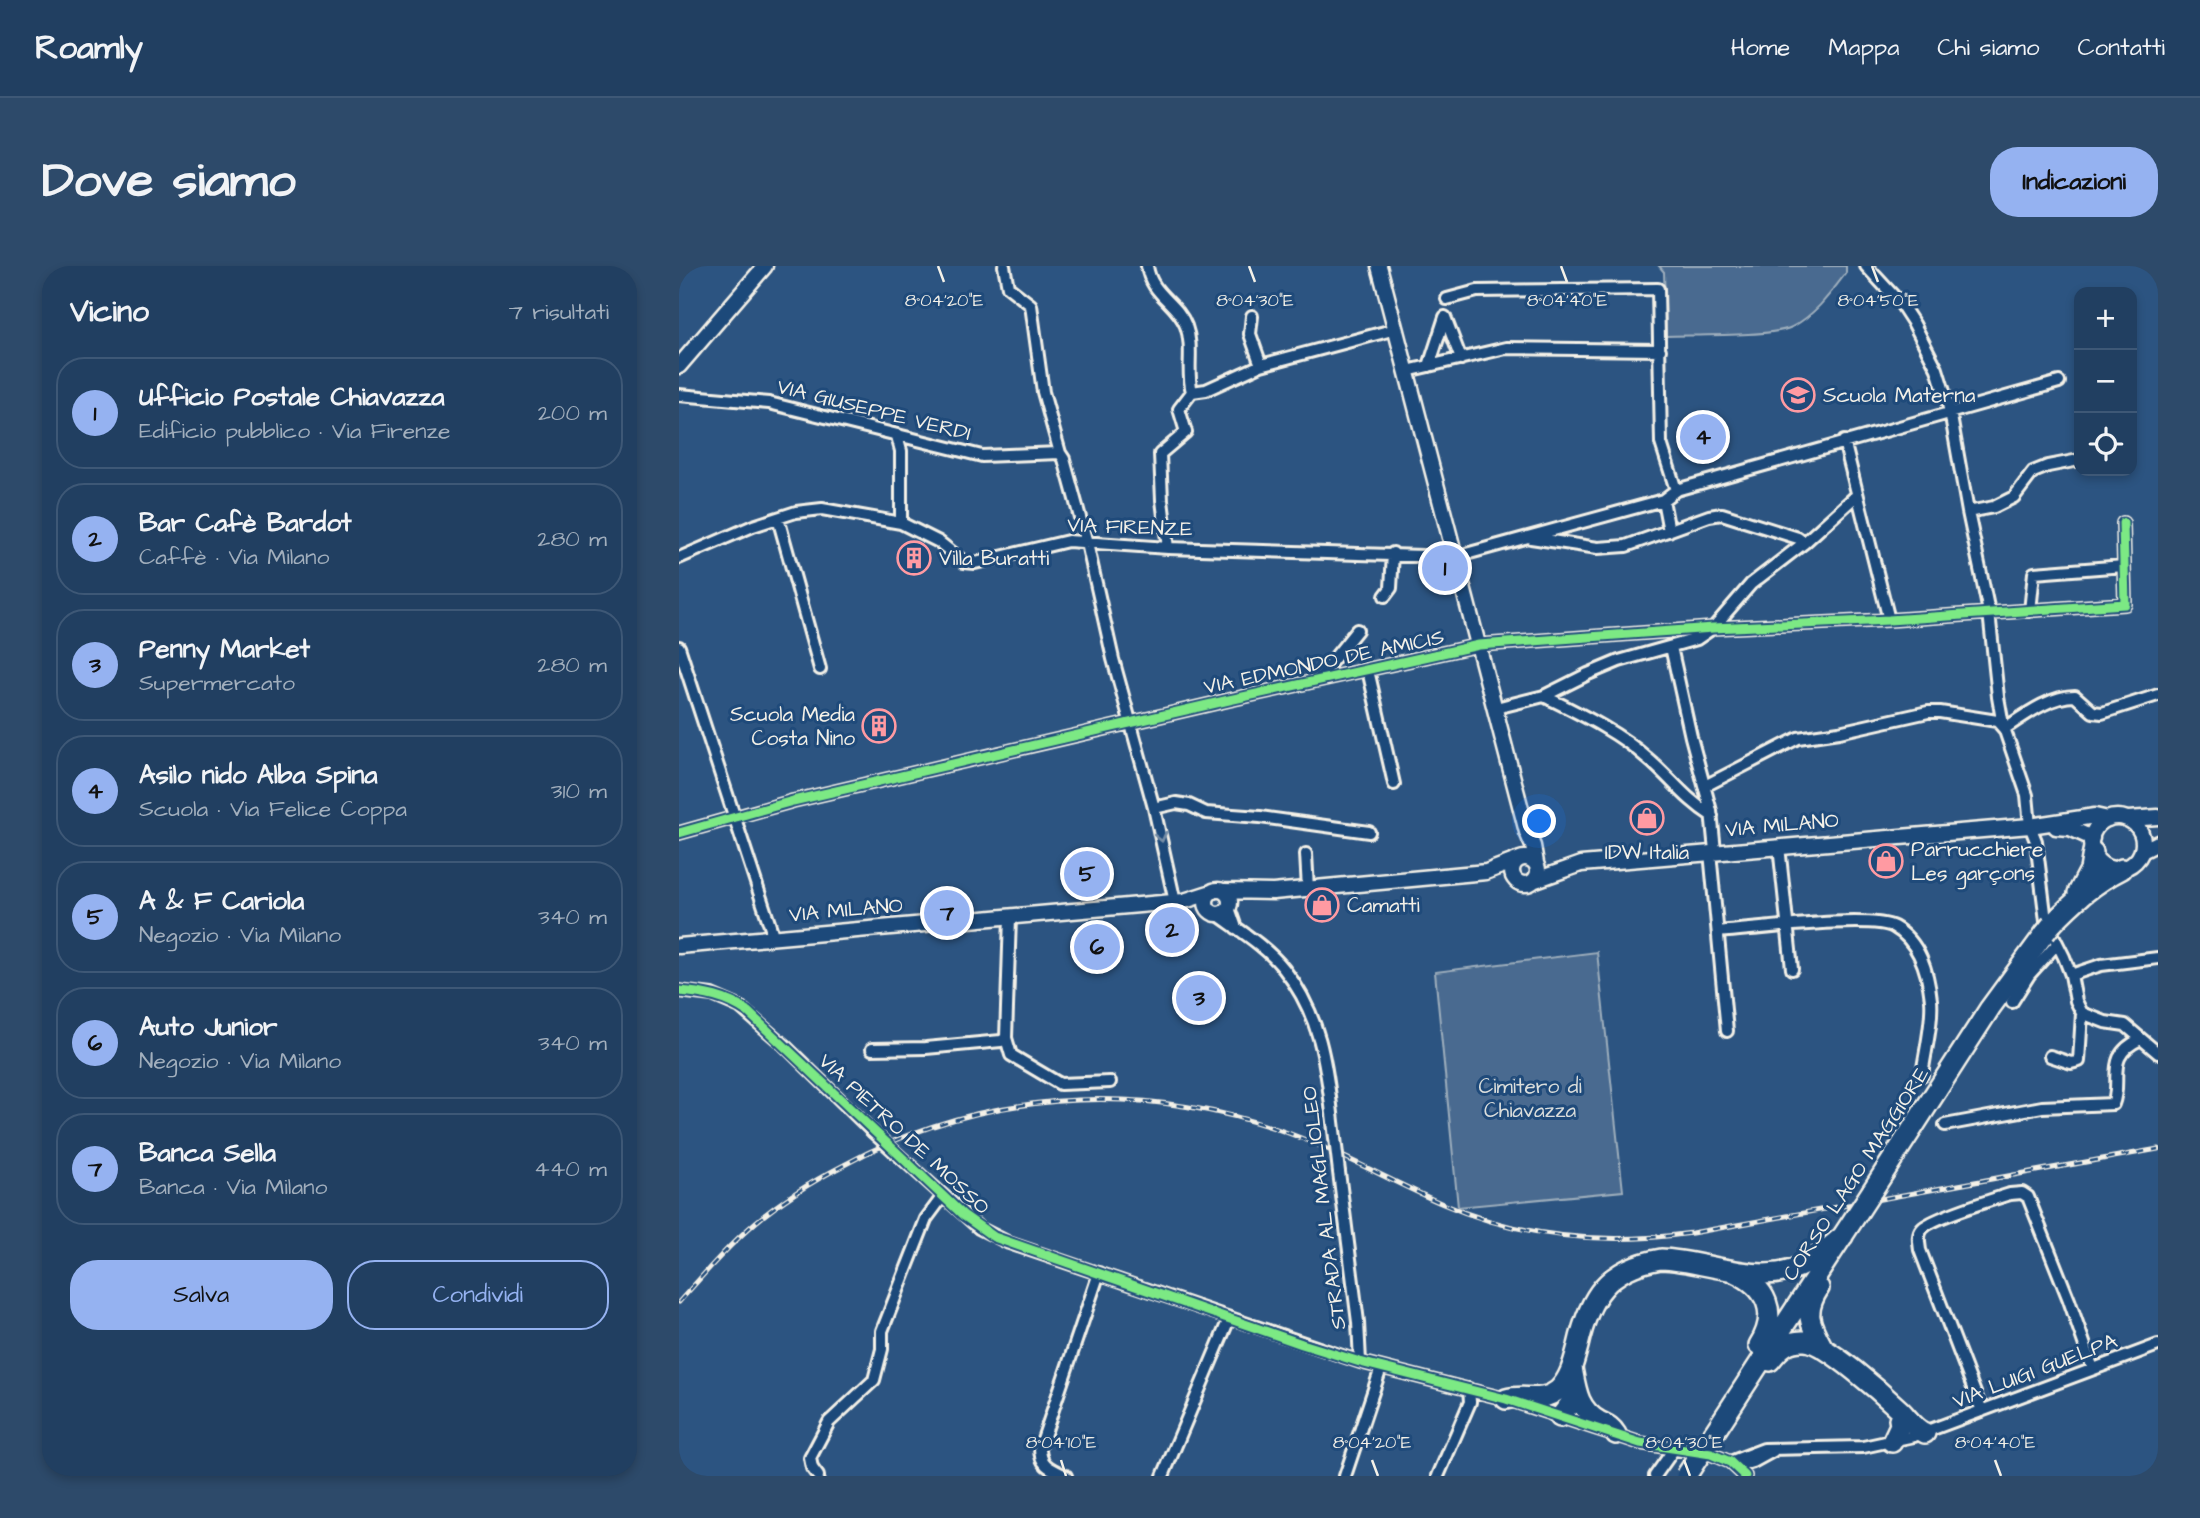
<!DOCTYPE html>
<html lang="it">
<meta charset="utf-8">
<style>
body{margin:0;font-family:"Architects Daughter",sans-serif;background:#2d4a6a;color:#f1f3f6}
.controls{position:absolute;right:21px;top:21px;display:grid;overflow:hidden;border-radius:14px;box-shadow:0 4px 10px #0003}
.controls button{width:63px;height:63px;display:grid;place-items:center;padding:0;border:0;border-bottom:2px solid #3e5876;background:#213f61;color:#f1f3f6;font:35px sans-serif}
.you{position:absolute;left:861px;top:556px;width:24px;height:24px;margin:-18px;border:5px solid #fff;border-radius:50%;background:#1a73e8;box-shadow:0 0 0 10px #1a73e833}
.badge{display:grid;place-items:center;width:46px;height:46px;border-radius:50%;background:#95b2f1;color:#111;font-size:23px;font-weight:700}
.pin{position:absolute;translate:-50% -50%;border:4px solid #fff;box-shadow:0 2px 7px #0006}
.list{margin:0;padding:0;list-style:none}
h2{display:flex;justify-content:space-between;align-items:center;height:91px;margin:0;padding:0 28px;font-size:30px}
h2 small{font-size:23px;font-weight:400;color:#a2afbd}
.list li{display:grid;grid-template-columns:46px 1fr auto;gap:21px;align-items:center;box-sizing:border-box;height:112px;margin:0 14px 14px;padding:0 14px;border:2px solid #3e5876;border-radius:28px}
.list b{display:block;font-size:26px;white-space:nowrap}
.list p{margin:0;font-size:23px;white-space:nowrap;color:#a2afbd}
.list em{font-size:23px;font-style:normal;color:#a2afbd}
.actions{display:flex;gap:14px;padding:21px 28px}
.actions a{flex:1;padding:16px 0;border:2px solid #95b2f1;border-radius:28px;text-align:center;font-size:24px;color:#95b2f1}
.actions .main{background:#95b2f1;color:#111}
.icon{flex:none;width:38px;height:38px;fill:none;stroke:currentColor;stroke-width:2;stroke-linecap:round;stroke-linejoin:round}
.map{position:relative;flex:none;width:1479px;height:1210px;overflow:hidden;border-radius:28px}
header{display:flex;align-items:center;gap:42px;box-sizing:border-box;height:98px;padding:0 35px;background:#213f61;border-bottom:2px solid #3e5876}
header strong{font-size:33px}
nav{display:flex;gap:38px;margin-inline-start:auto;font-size:24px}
.intro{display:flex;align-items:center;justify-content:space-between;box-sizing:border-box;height:168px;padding:0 42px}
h1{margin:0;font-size:49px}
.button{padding:18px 32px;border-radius:28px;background:#95b2f1;color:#111;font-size:24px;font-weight:700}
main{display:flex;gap:42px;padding:0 42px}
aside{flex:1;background:#213f61;border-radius:28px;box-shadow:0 4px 10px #0003}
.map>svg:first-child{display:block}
.green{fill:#496b90;stroke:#9eaebc;stroke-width:2}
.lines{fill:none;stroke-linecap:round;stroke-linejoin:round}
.street-casing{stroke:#f4f1e8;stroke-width:16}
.secondary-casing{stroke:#f4f1e8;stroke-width:19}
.highway-casing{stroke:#f4f1e8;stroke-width:24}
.street{stroke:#1f4a7a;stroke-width:10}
.secondary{stroke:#1f4a7a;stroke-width:14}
.highway{stroke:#1f4a7a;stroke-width:19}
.rail-casing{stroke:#f4f1e8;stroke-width:5}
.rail{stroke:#1f4a7a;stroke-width:2.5;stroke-dasharray:8;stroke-linecap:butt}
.street-bridge-casing{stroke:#f4f1e8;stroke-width:16;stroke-linecap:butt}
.highway-bridge-casing{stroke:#f4f1e8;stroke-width:24;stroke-linecap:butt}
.street-bridge{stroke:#1f4a7a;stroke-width:10}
.highway-bridge{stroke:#1f4a7a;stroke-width:19}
.cycleway-casing{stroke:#1f4a7a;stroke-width:13}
.cycleway{stroke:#7ce984;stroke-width:9}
.oneway{stroke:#748da6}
.ticks{fill:none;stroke:#f4f1e8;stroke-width:2.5}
.labels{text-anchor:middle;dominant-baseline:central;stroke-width:6;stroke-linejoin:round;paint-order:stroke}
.poi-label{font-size:21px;fill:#f4f1e8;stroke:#1f4a7a;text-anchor:start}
.street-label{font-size:21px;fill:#f4f1e8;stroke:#1f4a7a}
.park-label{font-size:21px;fill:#dadddb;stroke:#1f4a7a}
.ticks-label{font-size:18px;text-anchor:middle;fill:#f4f1e8;stroke:#1f4a7a;stroke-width:6;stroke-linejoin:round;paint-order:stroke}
</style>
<header>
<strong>Roamly</strong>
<nav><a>Home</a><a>Mappa</a><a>Chi siamo</a><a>Contatti</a></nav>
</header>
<div class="intro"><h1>Dove siamo</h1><a class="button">Indicazioni</a></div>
<main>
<aside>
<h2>Vicino<small>7 risultati</small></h2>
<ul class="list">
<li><span class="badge">1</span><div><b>Ufficio Postale Chiavazza</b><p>Edificio pubblico · Via Firenze</p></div><em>200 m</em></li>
<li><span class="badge">2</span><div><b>Bar Cafè Bardot</b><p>Caffè · Via Milano</p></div><em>280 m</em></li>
<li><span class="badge">3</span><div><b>Penny Market</b><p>Supermercato</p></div><em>280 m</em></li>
<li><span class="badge">4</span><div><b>Asilo nido Alba Spina</b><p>Scuola · Via Felice Coppa</p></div><em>310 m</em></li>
<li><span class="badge">5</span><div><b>A &amp; F Cariola</b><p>Negozio · Via Milano</p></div><em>340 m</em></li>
<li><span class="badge">6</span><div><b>Auto Junior</b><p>Negozio · Via Milano</p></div><em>340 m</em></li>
<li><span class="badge">7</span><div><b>Banca Sella</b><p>Banca · Via Milano</p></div><em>440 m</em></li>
</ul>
<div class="actions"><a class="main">Salva</a><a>Condividi</a></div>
</aside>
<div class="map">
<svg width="1479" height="1210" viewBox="0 0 1479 1210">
<rect width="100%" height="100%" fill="#2c5481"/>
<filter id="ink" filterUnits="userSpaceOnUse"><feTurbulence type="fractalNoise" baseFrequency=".0143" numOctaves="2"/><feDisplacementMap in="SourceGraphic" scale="14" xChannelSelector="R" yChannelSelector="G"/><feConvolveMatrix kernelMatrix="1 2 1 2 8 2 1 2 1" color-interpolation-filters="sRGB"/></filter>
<g filter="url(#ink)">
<path class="green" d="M980,0H1167V7C1151,28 1137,48 1113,61C1094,71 1013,69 987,70L985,6Z
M918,686L944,925L779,941L756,706Z"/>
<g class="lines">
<defs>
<path id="street" d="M468,0C472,29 498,36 507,60C515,82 507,104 513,126
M1187,0L1222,38L1235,58L1258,103L1271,145L1289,246L1310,346L1319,431L1324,459L1348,529L1351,560L1357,575L1367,655L1385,691L1392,709L1397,735L1403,747L1426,756L1446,759L1479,787
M768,33L798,25L979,23L982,177L997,224
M573,50L571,68L582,99
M766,51L782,93
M750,100L766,51
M728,105L827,82L981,84
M513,126L527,124L582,99L717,63
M0,129L90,137L303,190L381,187L364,126L352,39L329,21L325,0
M218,170L222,185V257
M1165,175L1210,354
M381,187L385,193L408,277L434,393L475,542L496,636
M984,234L990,265
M1289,246L1315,241L1335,231L1354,206L1369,200L1400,194
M99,252L141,403
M852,272L919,282L947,280L1030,250L1043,248L1119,272L1125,277
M489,282L483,234L481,188L507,166L500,143L513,126
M0,292L74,260L117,246L143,243L222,257L260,276L285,296L296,297L389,275L489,282L776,291L984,234L997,224L1380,116
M706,330L712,322L714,287
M1351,345L1355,307L1445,300
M0,381L95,672
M992,381L1012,471L1032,545L1036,585
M689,404L715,518
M637,415L678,364
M865,430C901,448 938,465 968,492C992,512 1006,533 1033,550
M817,442L865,430L909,408L940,395L1018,373L1034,362L1072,318L1125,277L1178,229
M1026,520L1119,472L1160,466L1249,446H1261L1318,455L1325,463C1346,449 1371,430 1396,430L1414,446L1423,447L1479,429
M475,542L497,537L510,539L527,547L581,551L690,566
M0,567L114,535L550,434L800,379L1034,362L1210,354L1446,338L1444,257
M1100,580L1113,703
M1031,586L1048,765
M627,588L629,623
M550,642L557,662
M538,648C560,664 588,681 605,703C646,755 648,809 656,872
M1039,666C1070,664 1193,648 1215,661C1241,676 1249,706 1252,734C1254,756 1246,786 1243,809
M1392,709L1422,699L1479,692
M0,725L33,729L61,741L105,779L193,865
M1333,736L1350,709L1378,678
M327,772L332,789L381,818L431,816
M193,783L247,782L322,775L327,772L331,651
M1371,790L1392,797L1400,795L1403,747
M1266,859L1363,841L1434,838C1444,814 1424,790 1462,773
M216,886L300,962L330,977L681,1096L827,1133L961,1177L1032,1188L1051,1196L1066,1210
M660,906L679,1056L681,1096
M1303,1145L1241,984C1240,976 1238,969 1243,963C1250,953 1315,933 1331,928L1343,927L1349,931L1390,1034L1414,1103
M1051,1196L1085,1183L1184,1181L1235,1170L1479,1079
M1058,1201L1074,1196L1094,1185
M139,1210L133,1202L131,1192L150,1156L195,1114L203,1083V1065L247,953L264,930
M387,1210C372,1203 361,1200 361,1182L420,1007
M484,1210L550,1053
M666,1210L702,1102
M759,1210L791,1136L790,1123
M976,1210L995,1183"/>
<path id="secondary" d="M700,0L848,566L854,580L857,597
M0,100L86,0
M1412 577a26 26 0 1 1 52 0a26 26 0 1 1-52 0Z
M1449,553L1479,551
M1377,561L1391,562L1413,572
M1463,585L1479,577
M833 605a13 13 0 1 1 26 0a13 13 0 1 1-26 0Z
M854,615L902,598L1351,560L1416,550L1429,553
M527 636a12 12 0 1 1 24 0a12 12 0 1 1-24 0Z
M545,625L594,626L807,606L838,594
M0,680L505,635L530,627"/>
<path id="highway" d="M1399,627L1411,604L1414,586
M1373,658C1394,636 1415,617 1443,603
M1193,925L1311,742L1366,667
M1055,1006C1088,1021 1100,1047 1080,1079
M1140,1022C1124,1047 1131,1058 1144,1082
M1091,1095C1101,1082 1109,1074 1126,1075C1146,1076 1206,1130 1222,1145C1230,1153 1235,1162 1246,1167
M893,1102C897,1124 899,1143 920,1155C928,1159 932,1160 937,1168
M827,1133C844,1128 864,1137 879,1124C891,1113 895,1095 899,1080C910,1031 928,1002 982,993C1022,994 1077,1018 1115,1003C1133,997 1149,982 1164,970
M881,1151L894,1134L896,1125
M1035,1167L1178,948
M1213,1176L1221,1159L1220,1153"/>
</defs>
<use href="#street" class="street-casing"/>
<use href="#secondary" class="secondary-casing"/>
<use href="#highway" class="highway-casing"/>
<use href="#street" class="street"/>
<use href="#secondary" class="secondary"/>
<use href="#highway" class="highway"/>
<defs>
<path id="rail" d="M0,1036C25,1008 49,980 77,956C103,934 134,915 165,899C299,826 453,814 598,863C656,883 709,914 764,938C845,973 928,979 1013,967L1479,883"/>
</defs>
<use href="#rail" class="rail-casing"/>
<use href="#rail" class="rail"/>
<defs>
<path id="street-bridge" d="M193,865L216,886
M656,872L660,906"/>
<path id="highway-bridge" d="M1366,667L1373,658
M1178,948L1193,925
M1007,1210L1035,1167"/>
</defs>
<use href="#street-bridge" class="street-bridge-casing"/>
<use href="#highway-bridge" class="highway-bridge-casing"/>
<use href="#street-bridge" class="street-bridge"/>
<use href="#highway-bridge" class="highway-bridge"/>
<defs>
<path id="cycleway" d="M0,567L114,535L550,434L800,379L1034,362L1210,354L1446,338L1444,257
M0,725C25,727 48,731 69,746L284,949L315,971L623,1078L681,1096L827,1133L961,1177L1032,1188L1051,1196L1066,1210"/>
</defs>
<use href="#cycleway" class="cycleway-casing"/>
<use href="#cycleway" class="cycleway"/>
</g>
<defs><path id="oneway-chevron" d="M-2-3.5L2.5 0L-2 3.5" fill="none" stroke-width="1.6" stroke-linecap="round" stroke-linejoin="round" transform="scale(1.75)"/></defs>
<use class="oneway" href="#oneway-chevron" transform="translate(482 571) rotate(77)"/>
</g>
<path class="ticks" d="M259,0L265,16M570,0L576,16M882,0L888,16M1193,0L1199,16M382,1194L387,1210M693,1194L699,1210M1005,1194L1011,1210M1316,1194L1322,1210"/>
<defs>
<symbol id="school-ring" viewBox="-11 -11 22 22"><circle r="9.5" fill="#1f4a7a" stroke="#ff9aa2" stroke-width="1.5"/><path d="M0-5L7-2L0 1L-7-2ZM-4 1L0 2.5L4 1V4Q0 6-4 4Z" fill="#ff9aa2"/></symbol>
<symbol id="building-ring" viewBox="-11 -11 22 22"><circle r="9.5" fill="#1f4a7a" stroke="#ff9aa2" stroke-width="1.5"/><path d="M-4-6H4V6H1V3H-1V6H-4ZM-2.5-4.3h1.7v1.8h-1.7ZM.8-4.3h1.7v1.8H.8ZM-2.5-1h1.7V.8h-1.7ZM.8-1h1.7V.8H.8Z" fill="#ff9aa2"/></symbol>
<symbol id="shop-ring" viewBox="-11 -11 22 22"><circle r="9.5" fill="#1f4a7a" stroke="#ff9aa2" stroke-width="1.5"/><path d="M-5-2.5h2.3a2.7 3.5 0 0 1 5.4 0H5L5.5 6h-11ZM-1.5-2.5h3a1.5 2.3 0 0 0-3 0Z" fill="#ff9aa2"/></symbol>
</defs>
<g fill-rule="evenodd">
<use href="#school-ring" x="1100" y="110" width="38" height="38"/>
<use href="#building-ring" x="216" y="273" width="38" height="38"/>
<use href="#building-ring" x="181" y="441" width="38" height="38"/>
<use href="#shop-ring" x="949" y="533" width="38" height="38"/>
<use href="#shop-ring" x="1188" y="576" width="38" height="38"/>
<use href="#shop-ring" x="624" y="620" width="38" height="38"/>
</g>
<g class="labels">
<g class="poi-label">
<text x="1144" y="129">Scuola Materna</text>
<text x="260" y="292">Villa Buratti</text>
<text x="176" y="448" text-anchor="end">Scuola Media<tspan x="176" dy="24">Costa Nino</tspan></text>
<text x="1232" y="583">Parrucchiere<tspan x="1232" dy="24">Les garçons</tspan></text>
<text x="968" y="586" text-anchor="middle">IDW Italia</text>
<text x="668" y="639">Camatti</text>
</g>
<g class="street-label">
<text transform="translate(195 144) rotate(14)">VIA GIUSEPPE VERDI</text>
<text transform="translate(451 261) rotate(2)">VIA FIRENZE</text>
<text transform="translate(645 396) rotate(-12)">VIA EDMONDO DE AMICIS</text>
<text transform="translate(1103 559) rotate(-5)">VIA MILANO</text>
<text transform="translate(167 644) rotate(-5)">VIA MILANO</text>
<text transform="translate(225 868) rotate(43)">VIA PIETRO DE MOSSO</text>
<text transform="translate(1177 908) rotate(-57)">CORSO LAGO MAGGIORE</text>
<text transform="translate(645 942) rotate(-97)">STRADA AL MAGLIOLEO</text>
<text transform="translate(1356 1105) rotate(-21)">VIA LUIGI GUELPA</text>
</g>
<g class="park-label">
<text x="851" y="820">Cimitero di<tspan x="851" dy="24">Chiavazza</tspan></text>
</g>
</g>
<g class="ticks-label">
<text x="265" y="40">8°04'20"E</text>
<text x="576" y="40">8°04'30"E</text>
<text x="888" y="40">8°04'40"E</text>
<text x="1199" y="40">8°04'50"E</text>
<text x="382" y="1182">8°04'10"E</text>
<text x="693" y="1182">8°04'20"E</text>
<text x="1005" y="1182">8°04'30"E</text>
<text x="1316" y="1182">8°04'40"E</text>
</g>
</svg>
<div class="controls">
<button>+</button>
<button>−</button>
<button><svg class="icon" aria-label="locate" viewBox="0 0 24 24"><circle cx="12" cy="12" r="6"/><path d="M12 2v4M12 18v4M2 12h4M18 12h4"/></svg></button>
</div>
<div class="you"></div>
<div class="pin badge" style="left:766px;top:302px">1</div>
<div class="pin badge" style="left:493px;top:664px">2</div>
<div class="pin badge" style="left:520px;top:732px">3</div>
<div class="pin badge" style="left:1024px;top:171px">4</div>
<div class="pin badge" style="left:408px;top:608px">5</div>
<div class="pin badge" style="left:418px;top:681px">6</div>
<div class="pin badge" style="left:268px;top:647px">7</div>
</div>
</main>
